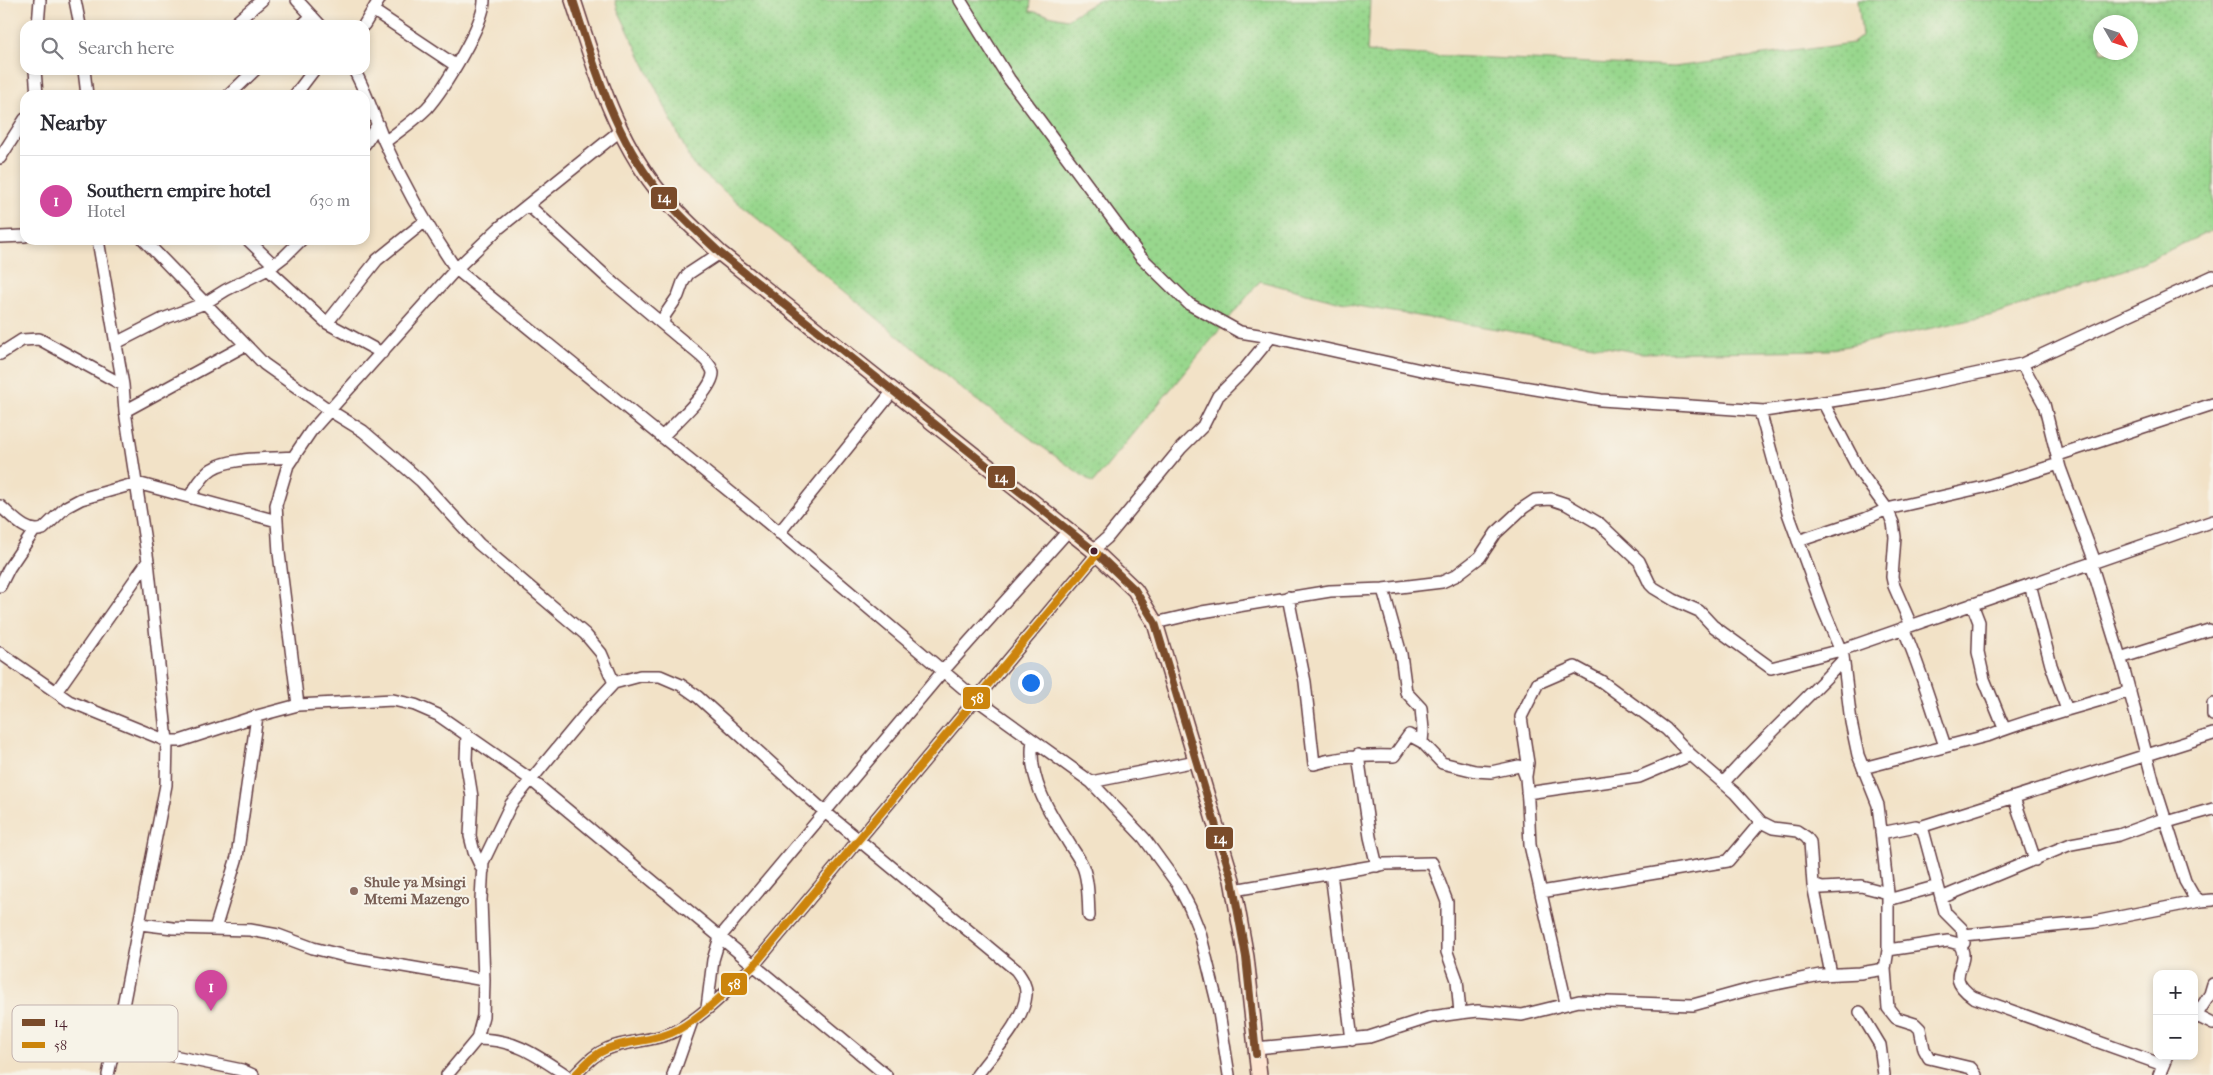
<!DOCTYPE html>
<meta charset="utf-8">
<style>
body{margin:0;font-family:"IM FELL French Canon",serif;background:#f2f2f3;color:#2b2b33}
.controls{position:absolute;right:15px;bottom:15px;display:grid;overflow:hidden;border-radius:10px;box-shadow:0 2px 8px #0003}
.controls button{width:45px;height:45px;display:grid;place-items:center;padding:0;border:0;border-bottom:1px solid #e1e1e2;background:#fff;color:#2b2b33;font:25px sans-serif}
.compass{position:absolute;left:2093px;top:15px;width:45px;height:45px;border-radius:50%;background:#fff;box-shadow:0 2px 8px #0003;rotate:129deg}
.you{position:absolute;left:1030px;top:682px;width:18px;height:18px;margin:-12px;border:4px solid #fff;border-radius:50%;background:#1a73e8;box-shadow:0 0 0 8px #1a73e833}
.badge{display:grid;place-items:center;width:32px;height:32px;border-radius:50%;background:#db2777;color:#fff;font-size:16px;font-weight:700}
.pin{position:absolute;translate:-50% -41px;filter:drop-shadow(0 1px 2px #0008)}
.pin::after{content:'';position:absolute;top:26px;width:18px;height:15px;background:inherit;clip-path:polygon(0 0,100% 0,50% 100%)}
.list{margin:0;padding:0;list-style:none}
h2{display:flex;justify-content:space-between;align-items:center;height:65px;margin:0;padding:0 20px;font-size:21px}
h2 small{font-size:16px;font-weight:400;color:#7c7c81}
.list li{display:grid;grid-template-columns:32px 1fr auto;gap:15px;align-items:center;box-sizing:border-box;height:90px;padding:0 20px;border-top:1px solid #e1e1e2}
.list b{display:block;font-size:19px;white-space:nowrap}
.list p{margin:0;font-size:16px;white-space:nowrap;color:#7c7c81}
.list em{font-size:16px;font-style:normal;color:#7c7c81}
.icon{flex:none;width:28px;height:28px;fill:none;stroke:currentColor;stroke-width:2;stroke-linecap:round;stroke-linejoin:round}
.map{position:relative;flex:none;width:2213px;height:1075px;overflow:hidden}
.search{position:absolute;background:#fff;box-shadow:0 2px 8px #0003;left:20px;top:20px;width:350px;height:55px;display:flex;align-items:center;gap:12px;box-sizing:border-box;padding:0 18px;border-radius:15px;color:#7c7c81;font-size:19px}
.panel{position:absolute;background:#fff;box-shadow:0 2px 8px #0003;left:20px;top:90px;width:350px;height:155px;border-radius:15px}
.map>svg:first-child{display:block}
.grass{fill:url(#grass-dots);stroke:#717b5c;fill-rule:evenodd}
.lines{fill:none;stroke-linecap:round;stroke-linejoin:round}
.street-casing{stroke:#633c42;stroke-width:14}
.secondary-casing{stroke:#633c42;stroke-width:18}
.street{stroke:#fff;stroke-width:11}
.secondary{stroke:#fde4d0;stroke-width:15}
.bus-1-casing{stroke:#f7f3e8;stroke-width:11}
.bus-2-casing{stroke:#f7f3e8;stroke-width:11}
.bus-1{stroke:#7a4b2a;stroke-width:8}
.bus-2{stroke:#cc840b;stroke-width:8}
.bus-dot{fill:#4a1f2b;stroke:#f7f3e8;stroke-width:2}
.education-dot{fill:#8d6e63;stroke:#f7f3e8;stroke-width:2}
.labels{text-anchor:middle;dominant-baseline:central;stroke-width:4.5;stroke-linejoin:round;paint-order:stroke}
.education-label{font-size:15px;font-weight:bold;fill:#785e54;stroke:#f7f3e8;text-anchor:start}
.key{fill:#f7f3e8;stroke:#c3b3af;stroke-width:1}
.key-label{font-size:14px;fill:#4a1f2b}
.line-badge{stroke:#f7f3e8;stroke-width:2}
.badge-label{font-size:14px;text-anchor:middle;font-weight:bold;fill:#fff}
</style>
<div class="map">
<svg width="2213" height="1075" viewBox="0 0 2213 1075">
<defs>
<pattern id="grass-dots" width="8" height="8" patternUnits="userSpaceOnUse" patternTransform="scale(1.25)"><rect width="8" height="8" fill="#98d78d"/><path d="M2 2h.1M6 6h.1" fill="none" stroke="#84b87a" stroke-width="1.8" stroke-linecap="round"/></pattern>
</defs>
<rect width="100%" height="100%" fill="#f7f3e8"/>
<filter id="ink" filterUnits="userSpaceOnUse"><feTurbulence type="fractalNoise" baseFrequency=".02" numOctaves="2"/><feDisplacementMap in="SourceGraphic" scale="10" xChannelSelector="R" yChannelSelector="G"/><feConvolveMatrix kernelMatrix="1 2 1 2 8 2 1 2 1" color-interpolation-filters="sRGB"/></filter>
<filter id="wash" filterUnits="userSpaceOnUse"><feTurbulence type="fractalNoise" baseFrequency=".0096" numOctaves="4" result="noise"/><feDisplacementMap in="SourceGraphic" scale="20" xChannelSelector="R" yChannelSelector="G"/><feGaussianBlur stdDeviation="1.12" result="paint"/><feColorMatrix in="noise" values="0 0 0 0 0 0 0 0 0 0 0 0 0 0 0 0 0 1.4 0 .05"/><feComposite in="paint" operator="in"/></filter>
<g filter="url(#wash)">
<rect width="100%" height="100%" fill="#f2e2c7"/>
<path class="grass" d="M615,0H1031L1030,11L1067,19L1098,0H1370L1367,52L1674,67L1853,43L1862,36L1858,0H2213V230L2132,267L1998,314L1829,350L1642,353L1357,306L1260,281L1093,483L968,394L693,165L618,10ZM2100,22H2130V52H2100Z"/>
</g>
<g filter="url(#ink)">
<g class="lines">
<defs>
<path id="street" d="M75,0L80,25
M297,0L320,25
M960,0L1009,79L1140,256L1189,304L1240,332L1271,337L1421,370L1601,400L1764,411L1885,393L2022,364L2213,276
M374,11L455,65
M38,25L40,0
M233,25L262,0
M302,25L312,16
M364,25L379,0
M35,70L37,95
M84,70L87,95
M354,70C367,93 374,117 384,141C404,186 428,228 456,269L767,522L976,699L1091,782L1144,838L1178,885L1190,908L1200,933L1218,1006L1229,1075
M229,95L255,70
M295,95L314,70
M385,142C399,131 414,121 427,108C443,90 485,23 484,0
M365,144L378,124
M0,158L25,119
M528,205L610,280L702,357C706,361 712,366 713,373C713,390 674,424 662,437
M0,237L25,236
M98,240L123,385L125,411L148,561L167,741L166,785L122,1011L108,1075
M144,240L264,364L329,410L363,431L421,481L479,544L585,634L601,653L614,683
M248,240L274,265
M268,269L327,323L382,353
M327,323L377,260L424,222
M663,324L665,315L678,296L683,282L688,274L720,253
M116,343L163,319L205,303L226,290L268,269L285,256L301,240
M0,354L22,340L39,339L123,385
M2022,364L2044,404L2060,468L2095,562
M1823,402L1860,472L1887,509L1893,523L1895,537L1892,577L1894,586L1911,625
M125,411L244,346
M1760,411L1788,513L1822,606L1843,656L1851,722L1858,755L1878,805L1888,893V950L1885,969L1888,1008L1896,1018L1915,1024L1920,1029L1924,1049L1929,1058L1971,1068L1976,1075
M2058,455L2213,404
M189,497C196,488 202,475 212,469C230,457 272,459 294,457
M0,506C12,516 27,535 43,529L66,507L81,499L137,483L277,521
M779,533L893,391
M1798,541L1865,519L1887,509L1984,487L2059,464
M1093,550L1107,538L1181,448L1203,426L1218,396L1244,370L1271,337
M2091,563L2124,670L2154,784L2185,881L2193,895L2200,901L2213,900
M2030,584L2051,665L2067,710
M0,586L9,568L34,531
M1383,589L1401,654L1406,692L1421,708L1423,730L1422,742
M1288,597L1305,682L1314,764C1341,756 1366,755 1394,756L1409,735L1422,742L1442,763L1475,771L1491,772L1519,766L1522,767L1526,778L1528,801L1530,845L1566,1003
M1972,604L1979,622L1978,652L1984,679L2004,728
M1155,623L1202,612L1330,591L1383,589L1442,582L1455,576L1480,557L1496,533L1523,508L1535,500L1551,499L1566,504L1600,524L1639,561L1650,584L1654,588L1674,600L1699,611L1713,626L1771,668L1841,650L2213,521
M1903,628C1920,666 1931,706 1945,746
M0,653L69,701L167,741H180L257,716L298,705L393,700L415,705L438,715L530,779L886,1075
M2120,658L2209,630
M56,692L148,561
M2213,704V715
M298,705L279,553L276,505L288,465L311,431L456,269L499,228L621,130
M467,734L466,760L472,797L470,836L474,852L483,871
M1033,740C1027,776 1048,811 1067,840C1072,849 1079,857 1083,867C1089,882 1088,900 1089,916
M1358,755L1370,837L1377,866
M1863,768L1990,735C2035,717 2084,706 2130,691
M1526,776L1528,763L1521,717L1538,683L1575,667L1601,681L1666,729L1691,755L1735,793L1761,822L1773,828L1797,831L1806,837L1810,842L1813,885L1831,974
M1091,782L1196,761
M1724,782C1762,740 1804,702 1843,660
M1527,793L1639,777L1691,755
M2014,798L2035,860
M2167,822L2213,809
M1920,827L2213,734
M1881,833L1916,826L1923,830L1945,912L1962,929L1964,943
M1331,873L1352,1040
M1813,885L1822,888L1861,886L1888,893
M1234,890L1385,864L1432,863L1447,902V952L1457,980L1460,1013
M1541,892L1728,861L1761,822
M1941,898L2071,844L2119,835L2166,818
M1888,900L1938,886
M140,924L173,928L250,930L278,935L313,948L345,956L484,980
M215,929L237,857L257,716
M1964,935L2094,922L2200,901
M1888,950L1948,941L1959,944C1974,965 1940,974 1973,997L2163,1065
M707,1008L713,960L720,937L943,671L1068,531
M1860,1012L1880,1045L1884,1075
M2197,1016L2213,1024
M2194,1019L2210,994L2213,984
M477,1039C515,1039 536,1055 566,1075
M115,1044L242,1070L253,1075
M1256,1048L1369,1037L1431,1017L1460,1013L1478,1011L1522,1015L1579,1001L1693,1005L1751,989L1820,975L1860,973L1885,969
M447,1075L477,1039L483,1016L484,980L481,900L483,862L511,804L588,711L614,683L640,676H660L681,685L698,697L825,812L1016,970C1021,977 1027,985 1026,995C1024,1021 992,1054 977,1075
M575,1075C585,1065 594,1054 607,1049C628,1040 650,1042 671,1033C699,1021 731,987 754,965L1097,554
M673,1075L692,1021
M2159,1075L2167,1056"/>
<path id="secondary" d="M573,0C594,65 613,133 656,188C675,212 698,232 720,253L1093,550L1135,590L1155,623L1232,880L1246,957L1259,1075"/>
</defs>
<use href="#street" class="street-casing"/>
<use href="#secondary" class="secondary-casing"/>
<use href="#street" class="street"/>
<use href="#secondary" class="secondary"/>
<defs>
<path id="bus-1" d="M573,0C594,65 613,133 656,188C675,212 698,232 720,253L1093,550L1135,590L1155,623L1232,880L1246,957L1256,1054"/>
<path id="bus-2" d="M575,1075C585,1065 594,1054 607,1049C628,1040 650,1042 671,1033C699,1021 731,987 754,965L1097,554"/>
</defs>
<use href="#bus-1" class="bus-1-casing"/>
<use href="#bus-2" class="bus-2-casing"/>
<use href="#bus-1" class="bus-1"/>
<use href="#bus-2" class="bus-2"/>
</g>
</g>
<circle class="bus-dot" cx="1094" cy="551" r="4.5"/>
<circle class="education-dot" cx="354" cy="891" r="5"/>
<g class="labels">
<g class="education-label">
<text x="364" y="882">Shule ya Msingi<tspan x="364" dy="17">Mtemi Mazengo</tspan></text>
</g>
</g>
<rect x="12" y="1005" width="166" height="57" rx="8" class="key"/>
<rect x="22" y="1019" width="23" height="7" fill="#7a4b2a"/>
<rect x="22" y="1042" width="23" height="6" fill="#cc840b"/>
<g class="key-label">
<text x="54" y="1027">14</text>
<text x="54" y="1050">58</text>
</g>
<g class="line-badge">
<rect x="650" y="186" width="28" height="24" rx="5" fill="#7a4b2a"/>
<rect x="987" y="465" width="29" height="24" rx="5" fill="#7a4b2a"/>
<rect x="962" y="686" width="29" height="24" rx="5" fill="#cc840b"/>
<rect x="1205" y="826" width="29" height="24" rx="5" fill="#7a4b2a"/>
<rect x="720" y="972" width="28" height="24" rx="5" fill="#cc840b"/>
</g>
<g class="badge-label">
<text x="664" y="202">14</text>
<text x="1001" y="482">14</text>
<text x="977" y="703">58</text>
<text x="1220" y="843">14</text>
<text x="734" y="989">58</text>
</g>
</svg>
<div class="controls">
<button>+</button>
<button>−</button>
</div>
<svg class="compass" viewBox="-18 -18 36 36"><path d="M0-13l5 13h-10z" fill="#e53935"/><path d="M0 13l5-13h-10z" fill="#7c7c81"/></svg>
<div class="you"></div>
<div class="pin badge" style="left:211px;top:1011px;background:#d1479c">1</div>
<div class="search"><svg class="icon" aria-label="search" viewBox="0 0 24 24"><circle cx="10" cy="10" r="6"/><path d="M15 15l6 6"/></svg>Search here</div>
<section class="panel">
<h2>Nearby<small></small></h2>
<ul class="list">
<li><span class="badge" style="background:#d1479c">1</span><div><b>Southern empire hotel</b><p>Hotel</p></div><em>630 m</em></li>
</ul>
</section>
</div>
